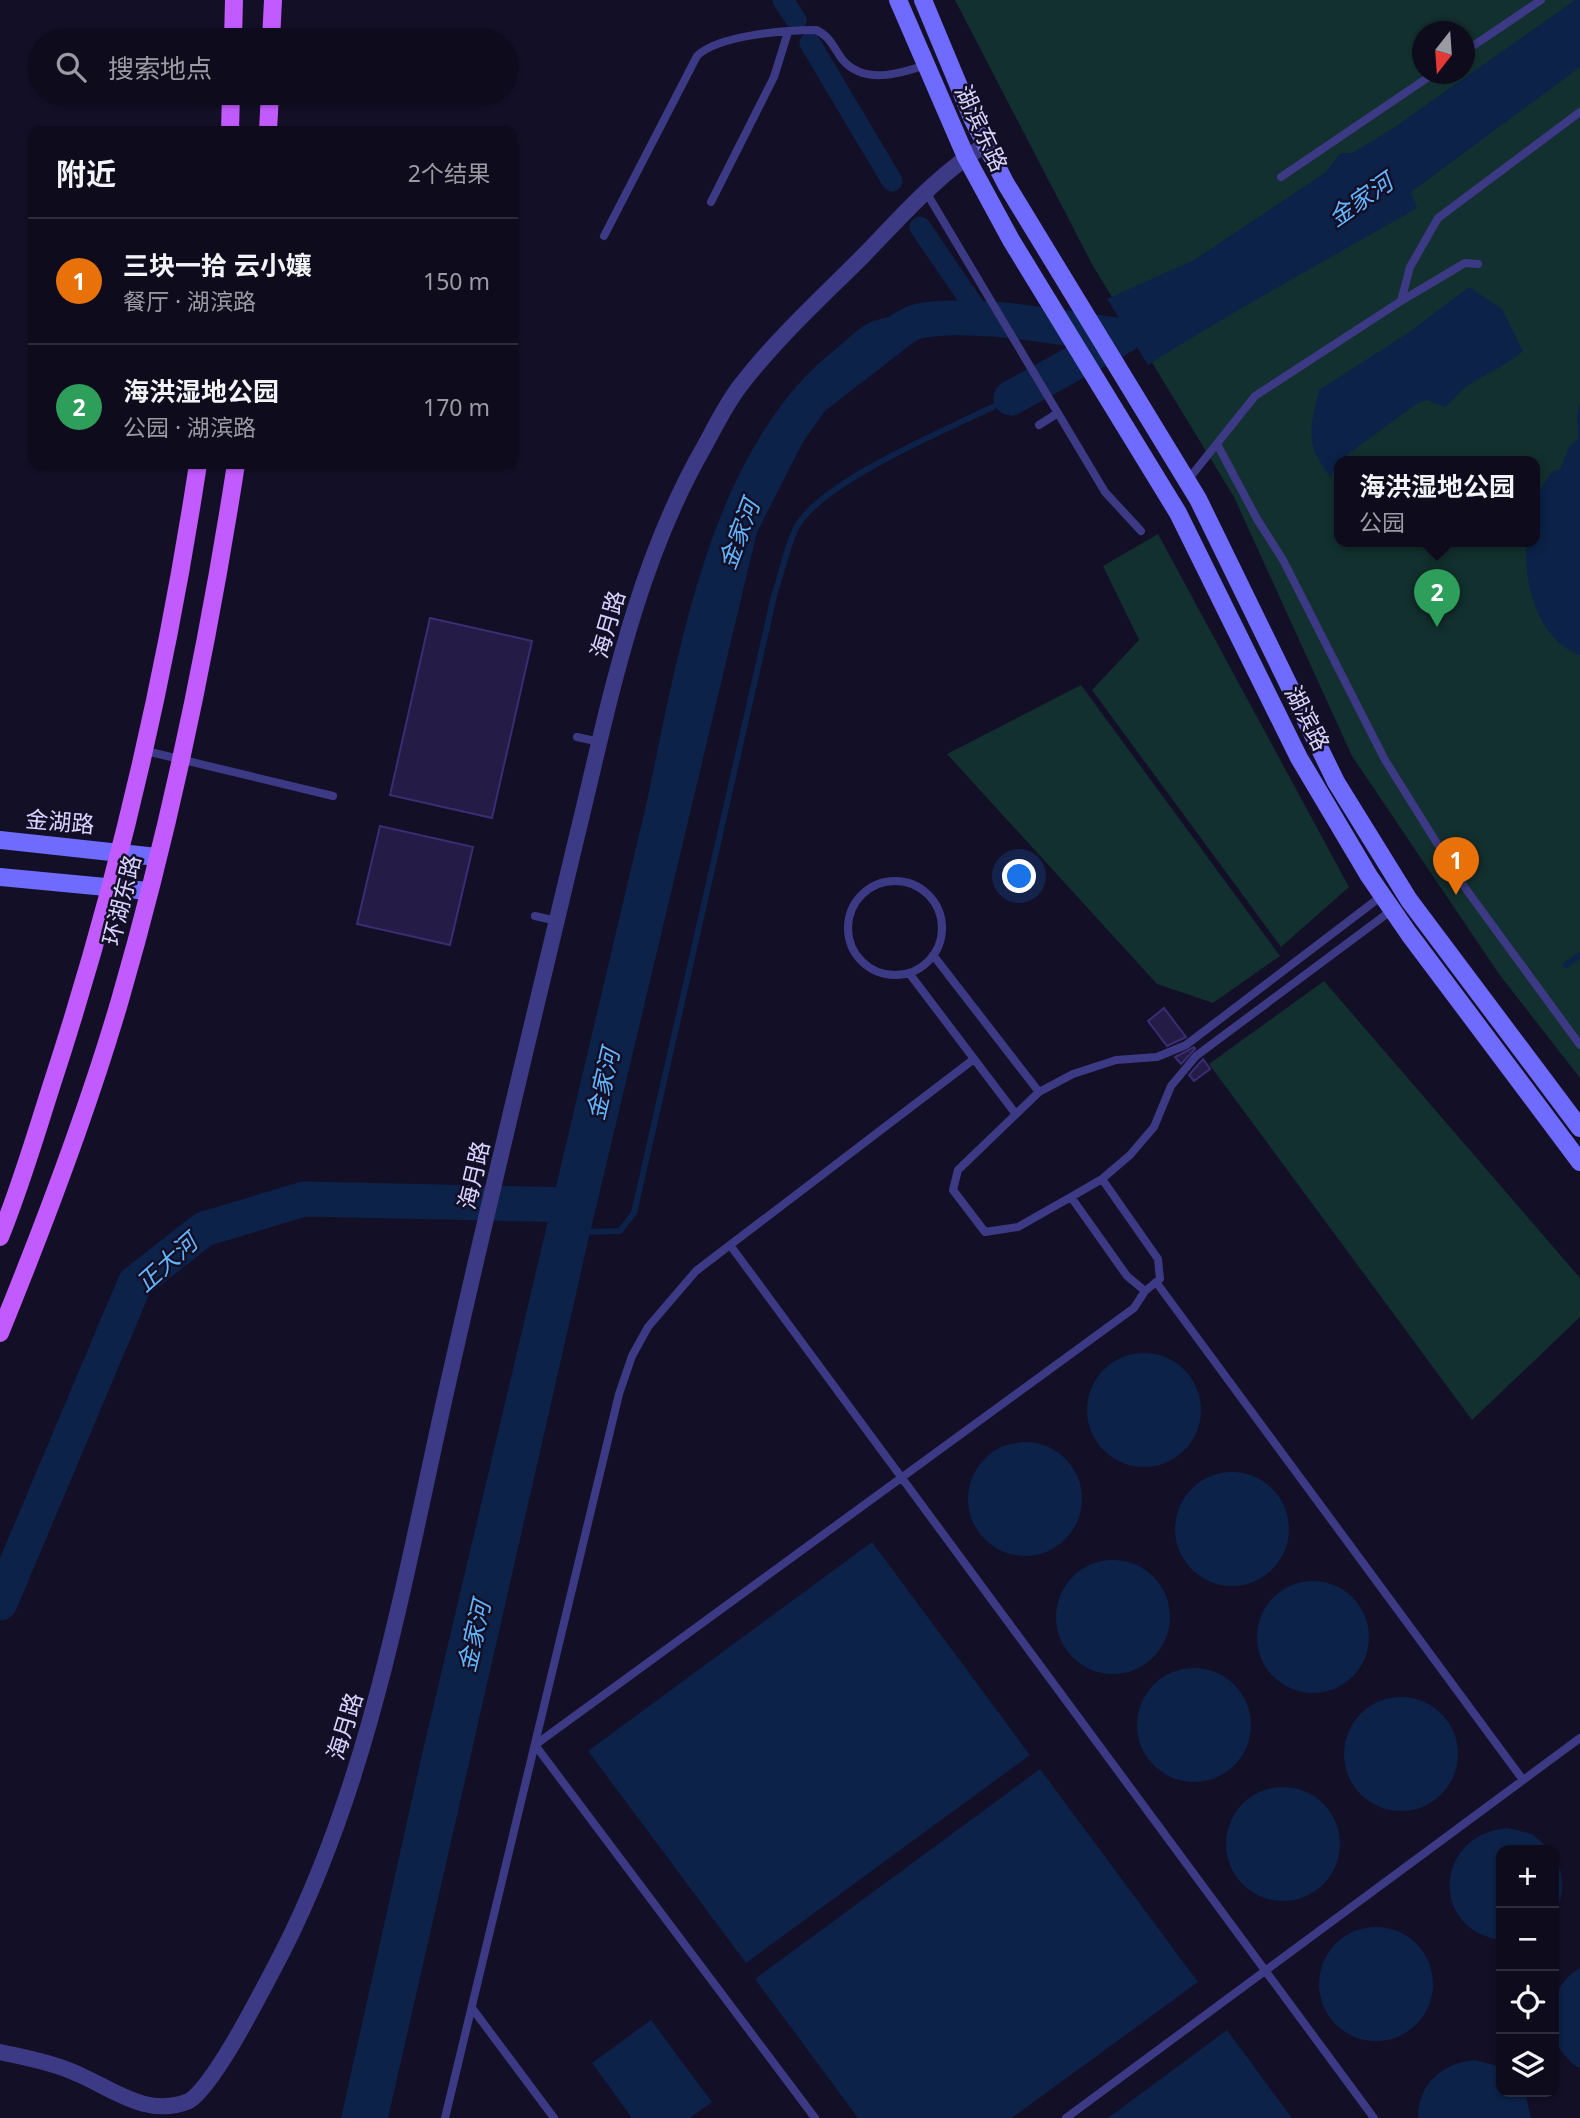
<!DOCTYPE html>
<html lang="zh">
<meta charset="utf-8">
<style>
body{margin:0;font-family:"Noto Sans","Noto Sans SC",sans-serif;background:#171425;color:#f1f3f6}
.controls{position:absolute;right:21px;bottom:21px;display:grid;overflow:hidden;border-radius:14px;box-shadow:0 2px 5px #0004}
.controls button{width:63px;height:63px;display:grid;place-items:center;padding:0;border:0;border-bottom:2px solid #2e2b3b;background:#0e0b1c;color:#f1f3f6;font:35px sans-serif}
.compass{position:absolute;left:1412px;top:21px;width:63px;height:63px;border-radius:50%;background:#0e0b1c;box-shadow:0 2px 5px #0004;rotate:197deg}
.you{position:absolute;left:1020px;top:877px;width:24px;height:24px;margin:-18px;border:5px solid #fff;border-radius:50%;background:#1a73e8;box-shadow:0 0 0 10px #1a73e833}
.badge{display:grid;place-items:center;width:46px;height:46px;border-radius:50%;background:#7c3aed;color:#fff;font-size:23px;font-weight:700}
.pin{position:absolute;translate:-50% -58px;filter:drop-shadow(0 2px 4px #0008)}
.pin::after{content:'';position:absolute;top:37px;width:24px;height:21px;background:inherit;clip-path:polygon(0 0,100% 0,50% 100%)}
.popup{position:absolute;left:1334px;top:456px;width:206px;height:91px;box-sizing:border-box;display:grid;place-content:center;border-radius:14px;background:#0e0b1c;filter:drop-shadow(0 2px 5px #0005);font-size:23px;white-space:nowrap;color:#9b9ba3}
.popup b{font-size:26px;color:#f1f3f6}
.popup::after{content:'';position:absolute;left:50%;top:100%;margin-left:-14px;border:14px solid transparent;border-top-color:#0e0b1c}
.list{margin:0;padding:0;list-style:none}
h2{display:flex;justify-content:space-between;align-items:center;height:91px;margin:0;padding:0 28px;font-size:30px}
h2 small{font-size:23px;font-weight:400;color:#9b9ba3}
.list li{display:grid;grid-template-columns:46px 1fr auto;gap:21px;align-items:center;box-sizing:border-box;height:126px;padding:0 28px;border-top:2px solid #2e2b3b}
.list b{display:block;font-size:26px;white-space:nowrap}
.list p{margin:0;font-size:23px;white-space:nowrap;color:#9b9ba3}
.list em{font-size:23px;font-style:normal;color:#9b9ba3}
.icon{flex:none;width:38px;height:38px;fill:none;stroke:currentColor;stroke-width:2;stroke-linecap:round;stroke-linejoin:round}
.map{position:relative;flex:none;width:1580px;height:2118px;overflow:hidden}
.search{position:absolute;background:#0e0b1c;box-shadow:0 2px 5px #0004;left:28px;top:28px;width:490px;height:77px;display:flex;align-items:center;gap:18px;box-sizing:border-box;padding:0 24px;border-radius:38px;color:#9b9ba3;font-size:26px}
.panel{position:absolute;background:#0e0b1c;box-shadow:0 2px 5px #0004;left:28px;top:126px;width:490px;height:343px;border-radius:14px}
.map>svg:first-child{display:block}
.green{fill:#12302f;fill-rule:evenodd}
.water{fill:#0c2248}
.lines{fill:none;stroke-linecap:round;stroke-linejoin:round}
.stream{stroke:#0c2248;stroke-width:6}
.canal{stroke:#0c2248;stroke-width:21}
.river{stroke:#0c2248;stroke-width:35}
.building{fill:#241b47;stroke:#3b2d73;stroke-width:2}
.lane{stroke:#3d3a85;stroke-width:8}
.street{stroke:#3d3a85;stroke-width:16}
.secondary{stroke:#6f6bff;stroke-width:18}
.primary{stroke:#c25bff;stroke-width:18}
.labels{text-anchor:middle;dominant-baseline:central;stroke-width:5;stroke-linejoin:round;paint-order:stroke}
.street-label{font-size:23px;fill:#d9d4ff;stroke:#130f26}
.water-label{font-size:24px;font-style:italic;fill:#62b6ff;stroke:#130f26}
</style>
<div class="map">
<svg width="1580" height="2118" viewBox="0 0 1580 2118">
<rect width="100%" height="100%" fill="#130f26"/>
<path class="green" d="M955,0H1580V1078L1499,974L1352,756L1234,497L1093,266ZM1422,32H1464V74H1422ZM1339,461H1535V541H1339Z
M1158,534L1349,887L1281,947L1092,690L1139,640L1103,566Z
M1081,685L1280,956L1213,1003L1157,984L947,754Z
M1324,981L1580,1278V1317L1472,1420L1209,1064Z"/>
<path class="water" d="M1575,0H1580V67L1411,192L1417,208C1327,260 1236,309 1148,365L1107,299L1194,260L1326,172L1340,153H1352L1392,129Z
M1469,287L1502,309L1523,351C1506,366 1489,372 1470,384C1461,389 1454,400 1445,407L1427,400L1416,404L1339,461L1330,477C1304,441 1310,430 1319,390L1408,333Z
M923,311V335L825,411L803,442L757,532L589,1237L388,2118H341L420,1763L647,801C679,651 710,447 837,348C847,340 859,327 871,322C887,316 907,315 923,311Z
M1580,403V655C1538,641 1522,581 1527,541H1535C1535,510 1532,496 1553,471L1560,470L1568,449L1578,438L1577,413Z
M1087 1410a57 57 0 1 1 114 0a57 57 0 1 1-114 0Z
M968 1499a57 57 0 1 1 114 0a57 57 0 1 1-114 0Z
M1175 1529a57 57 0 1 1 114 0a57 57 0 1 1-114 0Z
M872,1542L1030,1755L746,1963L588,1751Z
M1056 1617a57 57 0 1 1 114 0a57 57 0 1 1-114 0Z
M1257 1637a56 56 0 1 1 112 0a56 56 0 1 1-112 0Z
M1137 1725a57 57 0 1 1 114 0a57 57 0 1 1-114 0Z
M1344 1754a57 57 0 1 1 114 0a57 57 0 1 1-114 0Z
M1040,1769L1198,1982L1012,2118H858L755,1979Z
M1226 1844a57 57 0 1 1 114 0a57 57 0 1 1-114 0Z
M1507,1828L1532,1834L1551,1850H1501V1940C1429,1930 1434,1835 1507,1828Z
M1554,1855C1565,1873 1565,1896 1554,1915Z
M1319 1984a57 57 0 1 1 114 0a57 57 0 1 1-114 0Z
M1580,1968V2069C1543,2045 1541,1991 1580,1968Z
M651,2020L712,2102L690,2118H632L592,2063Z
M1227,2030L1292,2118H1108Z
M1475,2060L1501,2067V2092H1525L1531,2118H1418C1418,2084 1442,2063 1475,2060Z"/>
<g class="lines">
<path class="stream" d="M1566,965L1580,955
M584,1232L620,1231L634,1213L774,596C781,575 786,551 795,530C819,480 959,425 1011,398"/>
<path class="canal" d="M783,0L796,20
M810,43L892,181
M920,227L984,321"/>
<path class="river" d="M881,342C892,336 906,324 919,321C973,310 1067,329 1124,336
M1011,398L1118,339
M0,1603L135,1283L204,1229L304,1199L575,1205"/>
</g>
<path class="building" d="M430,618L532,641L492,818L390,795Z
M380,826L473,847L450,945L357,924Z
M1164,1008L1186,1037L1167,1046L1148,1021Z
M1194,1047L1195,1049L1181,1064L1175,1057Z
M1203,1059L1210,1069L1194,1081L1189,1075Z"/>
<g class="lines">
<path class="lane" d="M1464,52L1541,0
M1281,177L1433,74
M926,192L1105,492L1141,531
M711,202L774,77L788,32
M604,236L697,56C718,35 786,30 816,30C830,36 833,47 842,59C863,85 899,74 926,65
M1401,301L1465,263L1478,264
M1039,425L1058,413
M1217,444L1257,519L1283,560L1385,760L1463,885L1580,1045
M1187,481L1255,396L1401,301L1410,267L1438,218L1580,112
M577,737L600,742
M146,751L333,796
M848 928a47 47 0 1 1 94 0a47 47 0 1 1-94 0Z
M535,916L557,921
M933,955L1039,1092L1073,1074L1116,1060L1157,1057L1186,1045L1383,895
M909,973L1015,1113
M1039,1092L958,1170L953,1190L985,1232L1018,1227L1071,1197L1127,1276L1145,1291L1160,1279L1158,1259L1102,1179L1130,1155L1154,1127L1171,1086L1196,1056L1392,910
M1071,1197L1102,1179
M730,1245L1374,2118
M1156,1282L1523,1780
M472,2008L554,2118
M445,2118L619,1394L632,1356L648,1327L696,1271L974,1059
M815,2118L535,1745L1134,1308L1145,1291
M1066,2118L1580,1738"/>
<path class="street" d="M0,2052C27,2058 55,2063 80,2075C114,2090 148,2118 189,2101C216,2084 266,1983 283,1951C369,1781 402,1591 443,1406C485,1217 531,1029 576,840C609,705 634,569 704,447C715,427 726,404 740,386C775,340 822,297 863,256C901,217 938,174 985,145"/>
<path class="secondary" d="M898,0L966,157L1011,240L1178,513L1299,758L1369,876L1409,934L1580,1162
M923,0L973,120L1006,184L1198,499L1336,782L1409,900L1580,1128
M0,840L157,857
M0,877L148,891"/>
<path class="primary" d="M233,40L234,0
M271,40L273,0
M230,131L231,93
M268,131L270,93
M0,1237C20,1188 35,1137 51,1087C118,883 166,675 198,464
M0,1333C44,1225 87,1113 120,1000C171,824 208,645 236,464"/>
</g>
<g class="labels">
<g class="street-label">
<text transform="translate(982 128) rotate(65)">湖滨东路</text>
<text transform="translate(607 624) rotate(-74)">海月路</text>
<text transform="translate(1308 718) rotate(63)">湖滨路</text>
<text transform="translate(60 821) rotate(5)">金湖路</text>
<text transform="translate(121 900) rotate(-76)">环湖东路</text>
<text transform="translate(473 1175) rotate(-77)">海月路</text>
<text transform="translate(344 1726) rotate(-73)">海月路</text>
</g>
<g class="water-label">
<text transform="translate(1360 199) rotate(-35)">金家河</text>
<text transform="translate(738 534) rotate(-69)">金家河</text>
<text transform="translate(602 1084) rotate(-77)">金家河</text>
<text transform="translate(166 1262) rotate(-42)">正大河</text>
<text transform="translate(473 1636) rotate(-77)">金家河</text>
</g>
</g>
</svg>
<div class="controls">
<button>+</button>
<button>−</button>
<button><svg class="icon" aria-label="locate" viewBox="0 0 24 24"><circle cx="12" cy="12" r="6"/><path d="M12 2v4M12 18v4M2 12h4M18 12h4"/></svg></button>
<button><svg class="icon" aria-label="layers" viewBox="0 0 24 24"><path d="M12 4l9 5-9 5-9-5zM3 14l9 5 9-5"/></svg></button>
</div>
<svg class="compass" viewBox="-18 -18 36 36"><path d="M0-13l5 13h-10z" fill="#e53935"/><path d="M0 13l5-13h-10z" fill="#9b9ba3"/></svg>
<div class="you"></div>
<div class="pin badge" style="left:1456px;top:895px;background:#e8710a">1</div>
<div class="pin badge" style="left:1437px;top:627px;background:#2e9e5b">2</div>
<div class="popup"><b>海洪湿地公园</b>公园</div>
<div class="search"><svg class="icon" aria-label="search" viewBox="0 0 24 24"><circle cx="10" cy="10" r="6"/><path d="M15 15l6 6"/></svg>搜索地点</div>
<section class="panel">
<h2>附近<small>2个结果</small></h2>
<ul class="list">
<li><span class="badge" style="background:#e8710a">1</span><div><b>三块一拾 云小孃</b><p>餐厅 · 湖滨路</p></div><em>150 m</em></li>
<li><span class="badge" style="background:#2e9e5b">2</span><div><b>海洪湿地公园</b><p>公园 · 湖滨路</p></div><em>170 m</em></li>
</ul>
</section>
</div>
